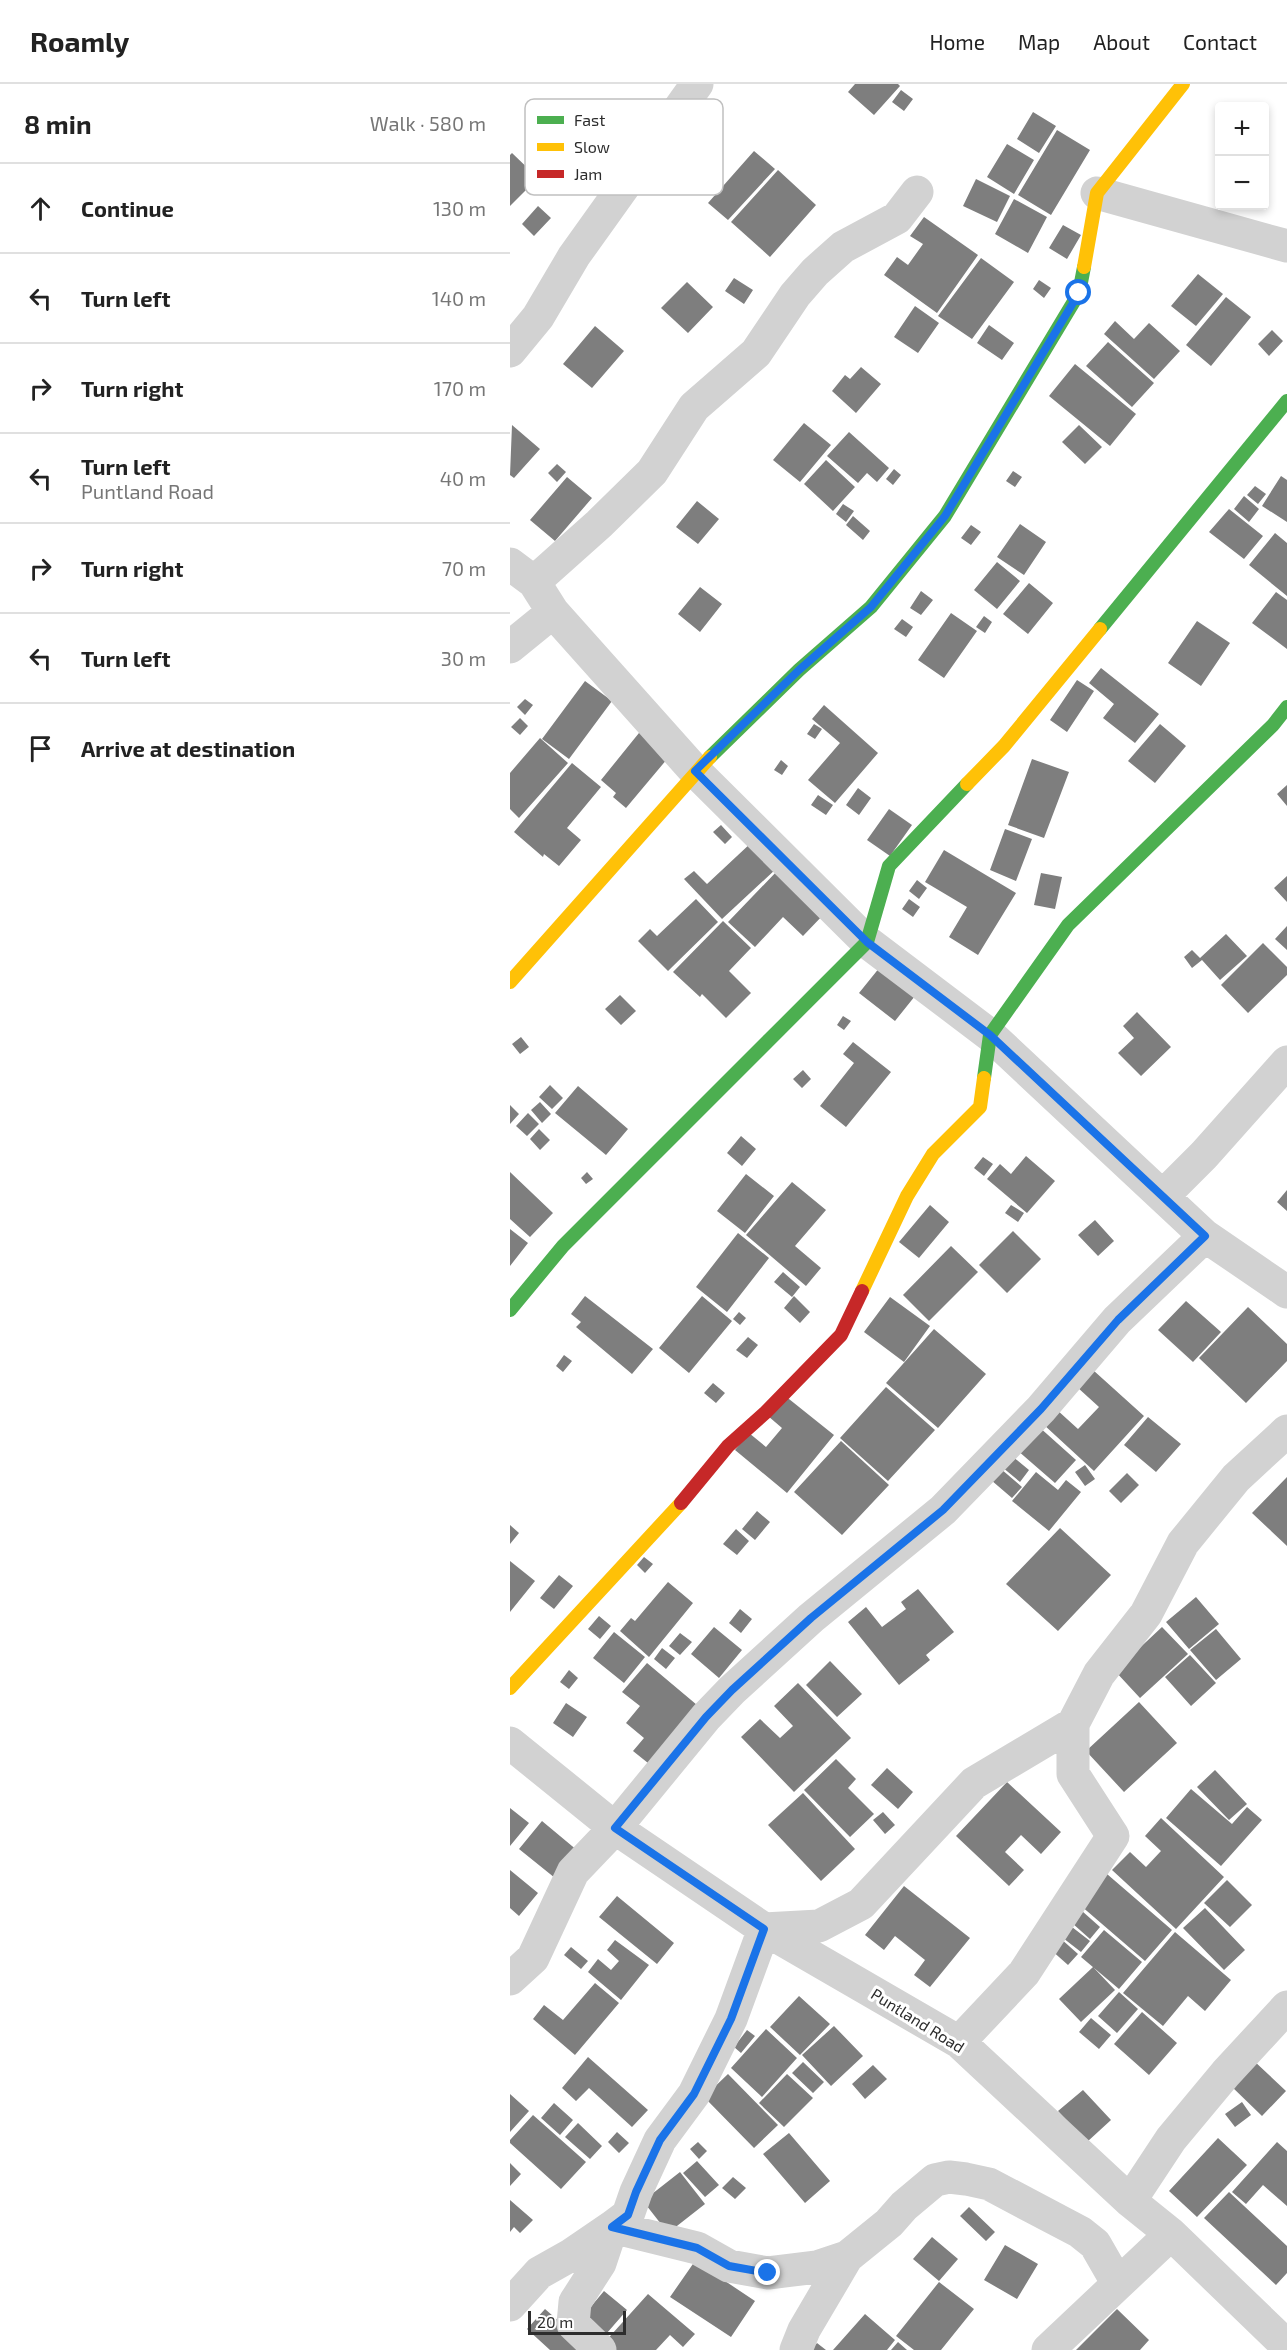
<!DOCTYPE html>
<meta charset="utf-8">
<style>
body{margin:0;font-family:"Exo 2",sans-serif;background:#f2f2f2;color:#222}
.controls{position:absolute;right:18px;top:18px;display:grid;overflow:hidden;border-radius:6px;box-shadow:0 3px 9px #0003}
.controls button{width:54px;height:54px;display:grid;place-items:center;padding:0;border:0;border-bottom:2px solid #e0e0e0;background:#fff;color:#222;font:30px sans-serif}
.scale{position:absolute;left:18px;bottom:15px;width:98px;box-sizing:border-box;padding-left:6px;border:3px solid #2d2d2d;border-top:0;font-size:16px;line-height:21px;white-space:nowrap;color:#2d2d2d;-webkit-text-stroke:4px #fff;paint-order:stroke}
.stop{position:absolute;width:18px;height:18px;margin:-14px;border:4px solid #1a73e8;border-radius:50%;background:#fff}
.stop.end{background:#1a73e8;border-color:#fff;box-shadow:0 2px 6px #0008}
.list{margin:0;padding:0;list-style:none}
h2{display:flex;justify-content:space-between;align-items:center;height:78px;margin:0;padding:0 24px;font-size:26px}
h2 small{font-size:20px;font-weight:400;color:#767676}
.list li{display:grid;grid-template-columns:39px 1fr auto;gap:18px;align-items:center;box-sizing:border-box;height:90px;padding:0 24px;border-top:2px solid #e0e0e0}
.list b{display:block;font-size:22px;white-space:nowrap}
.list p{margin:0;font-size:20px;white-space:nowrap;color:#767676}
.list em{font-size:20px;font-style:normal;color:#767676}
.icon{flex:none;width:33px;height:33px;fill:none;stroke:currentColor;stroke-width:2;stroke-linecap:round;stroke-linejoin:round}
.map{position:relative;flex:none;width:777px;height:2266px;overflow:hidden}
header{display:flex;align-items:center;gap:36px;box-sizing:border-box;height:84px;padding:0 30px;background:#fff;border-bottom:2px solid #e0e0e0}
header strong{font-size:28px}
nav{display:flex;gap:33px;margin-inline-start:auto;font-size:21px}
main{display:flex}
aside{flex:1;background:#fff}
.map>svg:first-child{display:block}
.building{fill:#7e7e7e}
.lines{fill:none;stroke-linecap:round;stroke-linejoin:round}
.street{stroke:#d2d2d2;stroke-width:33}
.fast{stroke:#4caf50;stroke-width:14}
.slow{stroke:#ffc107;stroke-width:14}
.jam{stroke:#c62828;stroke-width:14}
.route{stroke:#1a73e8;stroke-width:8}
.labels{text-anchor:middle;dominant-baseline:central;stroke-width:6;stroke-linejoin:round;paint-order:stroke}
.street-label{font-size:16px;fill:#2d2d2d;stroke:#fff}
.key{fill:#fff;stroke:#c0c0c0;stroke-width:1.5}
.key-label{font-size:16px;fill:#2d2d2d}
</style>
<header>
<strong>Roamly</strong>
<nav><a>Home</a><a>Map</a><a>About</a><a>Contact</a></nav>
</header>
<main>
<aside>
<h2>8 min<small>Walk · 580 m</small></h2>
<ul class="list">
<li><svg class="icon" aria-label="ahead" viewBox="0 0 24 24"><path d="M12 20V5M6 11l6-6 6 6"/></svg><div><b>Continue</b></div><em>130 m</em></li>
<li><svg class="icon" aria-label="left" viewBox="0 0 24 24"><path d="M17 20v-9H6M10 6l-5 5 5 5"/></svg><div><b>Turn left</b></div><em>140 m</em></li>
<li><svg class="icon" aria-label="right" viewBox="0 0 24 24"><path d="M7 20v-9h11M14 6l5 5-5 5"/></svg><div><b>Turn right</b></div><em>170 m</em></li>
<li><svg class="icon" aria-label="left" viewBox="0 0 24 24"><path d="M17 20v-9H6M10 6l-5 5 5 5"/></svg><div><b>Turn left</b><p>Puntland Road</p></div><em>40 m</em></li>
<li><svg class="icon" aria-label="right" viewBox="0 0 24 24"><path d="M7 20v-9h11M14 6l5 5-5 5"/></svg><div><b>Turn right</b></div><em>70 m</em></li>
<li><svg class="icon" aria-label="left" viewBox="0 0 24 24"><path d="M17 20v-9H6M10 6l-5 5 5 5"/></svg><div><b>Turn left</b></div><em>30 m</em></li>
<li><svg class="icon" aria-label="arrive" viewBox="0 0 24 24"><path d="M6 21V4h12l-3 4 3 4H6"/></svg><div><b>Arrive at destination</b></div></li>
</ul>
</aside>
<div class="map">
<svg width="777" height="2266" viewBox="0 0 777 2266">
<rect width="100%" height="100%" fill="#fff"/>
<path class="building" d="M345,0H388L390,2L364,31L338,8Z
M391,6L403,15L394,27L382,18Z
M523,28L546,42L529,69L507,55Z
M547,46L580,66L541,131L508,111Z
M497,60L524,76L504,110L477,93Z
M244,67L265,85L218,136L198,119Z
M2,69L28,94L0,122V71Z
M268,86L306,121L260,173L221,138Z
M466,95L500,112L487,138L453,122Z
M504,115L537,133L518,169L485,150Z
M28,122L41,134L24,152L12,140Z
M414,133L468,171L427,229L374,191L387,173L398,181L413,160L400,152Z
M553,141L571,151L557,175L539,164Z
M471,174L504,198L462,255L428,232Z
M688,190L713,210L686,242L661,222Z
M224,194L243,206L234,220L215,207Z
M529,196L541,204L534,214L523,205Z
M177,198L203,223L178,249L151,224Z
M716,213L741,233L701,282L676,261Z
M405,222L429,239L408,269L384,253Z
M605,237L624,255L639,239L670,267L644,295L594,250Z
M479,241L504,259L492,276L467,259Z
M85,242L114,267L82,304L53,280Z
M762,246L773,257L759,272L748,260Z
M598,258L644,299L622,323L576,282Z
M565,280L626,330L600,362L539,312Z
M351,283L371,300L346,329L322,307L335,291L340,295Z
M294,339L321,361L290,398L263,376Z
M2,341L30,365L4,394L0,391Z
M569,341L592,363L575,380L552,358Z
M339,348L379,384L367,398L357,389L348,399L317,372Z
M316,376L345,403L323,427L294,400Z
M47,380L56,388L47,398L38,389Z
M384,385L391,391L383,401L376,395Z
M503,387L512,393L505,403L496,397Z
M771,392L777,396V438L752,422Z
M57,393L82,414L45,457L20,436Z
M745,402L756,410L748,420L737,411Z
M734,412L749,425L739,438L724,425Z
M187,417L209,435L188,460L166,443Z
M333,420L344,427L336,438L326,430Z
M719,425L753,452L734,475L699,448Z
M343,432L360,447L353,456L336,441Z
M510,440L536,458L514,491L487,473Z
M461,441L471,448L461,461L451,454Z
M765,449L777,459V512L739,481Z
M487,478L510,497L487,525L464,506Z
M519,499L543,519L518,550L493,530Z
M190,503L212,520L190,548L168,530Z
M411,507L423,516L411,531L400,524Z
M766,508L777,516V565L742,539Z
M441,529L467,547L434,594L408,576Z
M474,532L482,538L475,549L466,543Z
M392,535L403,543L396,553L384,545Z
M687,537L720,559L691,602L658,579Z
M591,584L649,630L625,659L593,634L604,620L579,599Z
M567,596L584,607L557,648L540,636Z
M75,597L102,617L59,675L32,655Z
M15,615L23,621L15,631L7,623Z
M314,621L368,669L325,719L298,696L330,659L302,635Z
M10,634L18,642L10,651L1,643Z
M304,640L312,645L305,655L297,650Z
M650,640L676,662L645,699L618,677Z
M133,644L163,668L116,724L103,713L106,709L91,696Z
M30,654L58,679L9,734L0,725V689Z
M522,675L559,688L534,754L498,741Z
M271,676L278,682L272,691L264,686Z
M62,679L91,703L57,744L71,756L49,782L34,770L33,773L4,748Z
M777,701V722L767,710Z
M348,704L361,714L349,731L336,721Z
M308,711L323,721L316,731L301,721Z
M379,725L402,741L380,772L357,756Z
M211,741L222,753L215,760L203,748Z
M495,745L522,755L506,797L480,786Z
M242,758L267,784L212,835L174,795L184,787L197,800Z
M434,766L506,809L468,871L439,853L457,823L415,798Z
M269,785L315,829L293,852L273,833L245,863L218,838Z
M531,789L552,793L545,825L524,821Z
M777,792V818L764,804Z
M407,796L417,804L409,815L399,807Z
M186,815L208,838L158,887L128,857L140,845L147,852Z
M399,815L410,823L403,833L392,825Z
M213,837L241,864L219,887L241,909L216,934L192,910L190,913L163,888Z
M777,842V866L765,855Z
M716,850L737,872L710,896L692,876L682,884L674,873L682,866L690,874Z
M753,859L777,883V891L738,929L711,901Z
M370,883L405,912L385,937L349,909Z
M110,911L126,927L111,941L95,925Z
M627,928L661,963L631,992L608,969L624,954L613,942Z
M333,932L341,937L334,946L327,941Z
M11,953L19,963L10,970L2,960Z
M343,958L381,988L336,1043L310,1022L344,979L333,970Z
M293,986L301,995L292,1004L283,995Z
M40,1001L53,1014L42,1025L29,1013Z
M68,1002L118,1045L96,1071L45,1029Z
M30,1018L41,1030L32,1039L21,1026Z
M0,1021L9,1030L0,1040Z
M18,1029L29,1040L17,1052L6,1042Z
M29,1045L40,1056L30,1066L20,1055Z
M231,1052L246,1065L232,1082L217,1069Z
M516,1072L545,1097L517,1129L477,1095L490,1080L501,1090Z
M473,1073L483,1080L474,1092L464,1084Z
M0,1088L43,1129L20,1153L0,1135Z
M77,1088L83,1095L76,1100L71,1094Z
M236,1090L264,1112L235,1149L207,1127Z
M282,1098L316,1126L285,1162L311,1184L296,1202L236,1151Z
M777,1106V1127L767,1118Z
M420,1121L439,1138L409,1174L389,1158Z
M501,1121L514,1129L508,1138L495,1129Z
M585,1136L604,1157L588,1172L568,1151Z
M0,1145L18,1159L0,1182Z
M503,1147L531,1175L497,1209L469,1181Z
M228,1149L259,1174L217,1228L186,1203Z
M441,1162L468,1188L419,1237L393,1211Z
M273,1188L290,1203L282,1213L264,1198Z
M75,1212L143,1265L122,1290L66,1243L71,1238L61,1230Z
M192,1212L222,1237L179,1289L149,1264Z
M284,1212L300,1228L290,1239L274,1224Z
M380,1213L420,1242L394,1278L354,1248Z
M676,1217L711,1248L683,1278L648,1246Z
M738,1223L777,1260V1277L736,1319L689,1274Z
M229,1228L236,1234L230,1241L223,1235Z
M424,1245L476,1290L428,1344L376,1299Z
M238,1253L248,1261L237,1274L226,1266Z
M54,1271L62,1277L53,1288L46,1282Z
M583,1286L634,1332L584,1387L533,1340L546,1325L568,1345L589,1323L567,1303Z
M203,1299L215,1309L206,1319L194,1309Z
M376,1303L425,1346L378,1397L330,1354Z
M274,1311L324,1351L277,1409L225,1366L239,1349L256,1363L272,1344L258,1332Z
M638,1333L671,1360L646,1388L614,1361Z
M528,1342L566,1376L545,1399L507,1366Z
M331,1357L379,1401L332,1451L284,1408Z
M502,1372L519,1386L510,1398L492,1383Z
M575,1381L585,1395L575,1402L565,1388Z
M491,1385L512,1403L502,1414L481,1396Z
M526,1388L548,1406L556,1396L571,1408L539,1447L502,1417Z
M617,1389L629,1401L611,1419L599,1407Z
M777,1393V1462L742,1429Z
M247,1427L260,1438L245,1456L232,1445Z
M0,1441L9,1449L0,1460Z
M550,1444L601,1491L548,1547L496,1500Z
M226,1445L239,1457L227,1471L213,1460Z
M134,1473L143,1480L135,1489L127,1481Z
M0,1477L25,1497L0,1528Z
M49,1491L63,1502L44,1525L30,1514Z
M158,1498L183,1519L139,1573L110,1547L121,1534L125,1537Z
M408,1505L444,1548L416,1571L420,1576L389,1601L338,1538L356,1523L372,1543L396,1525L391,1518Z
M686,1513L709,1540L679,1565L656,1538Z
M230,1525L242,1535L231,1549L219,1539Z
M89,1532L101,1542L90,1555L78,1545Z
M204,1543L232,1566L209,1594L181,1570Z
M652,1543L678,1570L630,1614L605,1587Z
M706,1545L731,1575L706,1596L680,1566Z
M104,1548L135,1573L114,1599L83,1574Z
M170,1549L182,1558L170,1571L159,1562Z
M152,1564L165,1574L156,1585L144,1575Z
M680,1571L706,1599L681,1622L655,1593Z
M320,1577L352,1610L327,1633L296,1601Z
M137,1579L187,1621L138,1679L123,1667L134,1654L116,1639L130,1622L112,1608Z
M59,1586L68,1594L59,1605L50,1598Z
M288,1599L341,1654L284,1708L231,1653L250,1635L270,1654L283,1642L264,1622Z
M629,1618L667,1659L614,1708L576,1667Z
M56,1619L77,1633L63,1653L43,1639Z
M326,1675L346,1695L338,1704L364,1730L340,1753L294,1706Z
M377,1684L403,1708L388,1725L361,1701Z
M705,1686L737,1720L719,1736L687,1703Z
M497,1698L551,1748L531,1770L511,1751L495,1768L514,1786L499,1802L446,1752Z
M681,1705L722,1740L737,1723L752,1736L711,1782L656,1734Z
M293,1709L345,1765L311,1797L258,1741Z
M0,1724L19,1739L0,1762Z
M373,1728L385,1741L375,1750L363,1736Z
M651,1734L714,1793L666,1845L602,1786L620,1768L636,1783L651,1767L635,1752Z
M32,1737L68,1767L45,1794L9,1765Z
M0,1786L28,1809L9,1832L0,1824Z
M597,1790L662,1846L635,1877L570,1821Z
M717,1796L742,1821L720,1843L694,1819Z
M394,1802L460,1854L420,1903L404,1891L415,1876L385,1852L374,1866L355,1851Z
M107,1812L164,1859L147,1880L89,1833Z
M695,1824L735,1866L714,1886L673,1844Z
M572,1827L590,1843L580,1855L562,1839Z
M562,1843L580,1857L571,1868L553,1854Z
M594,1846L632,1878L609,1905L571,1873Z
M665,1848L721,1896L695,1927L678,1912L653,1942L613,1909Z
M550,1854L568,1870L558,1881L540,1865Z
M105,1856L139,1881L111,1916L78,1888L88,1875L101,1886L109,1877L97,1866Z
M61,1863L78,1877L71,1885L54,1871Z
M583,1883L605,1906L571,1938L549,1915Z
M85,1899L109,1919L65,1971L23,1935L34,1921L53,1936Z
M609,1908L628,1925L607,1949L588,1932Z
M289,1912L320,1940L290,1971L260,1943Z
M632,1928L667,1959L639,1991L604,1960Z
M581,1934L601,1951L589,1965L569,1948Z
M324,1942L353,1972L321,2002L292,1971Z
M256,1945L287,1974L252,2013L221,1984Z
M237,1946L245,1952L231,1969L224,1963Z
M78,1973L138,2026L122,2043L79,2004L66,2017L52,2004Z
M743,1976L776,2007L752,2032L719,2000Z
M293,1978L314,1998L303,2009L282,1989Z
M363,1981L377,1995L355,2015L342,2000Z
M218,1990L268,2041L244,2064L194,2013Z
M277,1990L303,2014L274,2043L249,2019Z
M573,2006L601,2036L577,2058L548,2027Z
M0,2010L19,2027L0,2048Z
M732,2018L741,2031L725,2043L715,2030Z
M44,2019L63,2036L50,2051L31,2034Z
M23,2031L76,2078L51,2105L0,2059V2056Z
M68,2039L92,2062L80,2075L55,2053Z
M107,2048L119,2059L109,2069L98,2058Z
M279,2049L320,2097L295,2119L253,2070Z
M708,2054L737,2081L687,2133L659,2107Z
M188,2058L197,2067L189,2075L180,2065Z
M767,2058L777,2067V2122L753,2101L736,2120L722,2108Z
M187,2077L209,2101L195,2113L173,2089Z
M0,2079L11,2090L0,2102Z
M170,2088L195,2120L158,2149L133,2117Z
M223,2093L236,2104L225,2115L212,2104Z
M719,2108L777,2162V2189L766,2201L694,2134Z
M0,2116L23,2136L10,2149L4,2143L0,2148Z
M459,2123L485,2148L476,2157L450,2132Z
M422,2153L448,2175L429,2197L403,2175Z
M495,2161L528,2180L507,2215L474,2196Z
M185,2177L245,2217L221,2253L160,2213Z
M429,2198L464,2225L431,2266H404L386,2252Z
M94,2207L117,2226L90,2257L68,2238Z
M138,2210L185,2250L173,2263L160,2251L146,2266H100L93,2260Z
M35,2225L59,2246L83,2266H40L17,2245Z
M607,2225L639,2256L630,2266H566Z
M355,2230L385,2256L377,2266H323Z
M388,2258L397,2266H381Z
M307,2259L316,2266H301Z"/>
<g class="lines">
<path class="street" d="M587,109L777,162
M0,267L28,233L64,172L187,0
M0,480L24,498L43,528L185,687L357,858L480,951L695,1152L777,1208
M24,498L89,440L142,388L184,323L246,269L285,211L305,188L333,163L387,134L407,108
M0,563L43,528
M653,1112L694,1071L777,978
M0,1659L105,1744L254,1845L449,1958L620,2117L661,2150L777,2262
M0,1895L23,1874L63,1788L105,1744L196,1633L222,1606L301,1534L433,1426L531,1325L607,1236L695,1152
M449,1958L514,1889L603,1752L563,1690V1640L589,1590L636,1530L673,1459L726,1394L777,1347
M620,2117L661,2055L716,1989L777,1923
M0,2221L29,2189L61,2171L102,2143L187,2164L219,2182L258,2189L307,2183L337,2173L379,2139L394,2122L425,2096L439,2093L456,2095L479,2100L570,2148L585,2160L608,2200
M90,2266L63,2240L65,2218L90,2179L102,2143L118,2131L126,2108L150,2056L184,2010L221,1935L254,1845L309,1842L351,1820L464,1699L563,1640
M286,2266L294,2246L337,2173
M538,2266L661,2150"/>
<path class="fast" d="M590,545L777,317
M200,673L289,586L361,523L435,432L569,209L574,183
M474,994L480,951L558,841L763,641L777,623
M0,1226L53,1162L357,858L379,782L457,700"/>
<path class="slow" d="M574,183L587,109L673,0
M457,700L494,662L590,545
M0,898L200,673
M352,1207L397,1112L423,1070L470,1023L474,994
M0,1604L171,1419"/>
<path class="jam" d="M171,1419L218,1362L256,1328L331,1251L352,1207"/>
</g>
<g class="lines">
<path class="route" d="M258,2189L219,2182L187,2164L102,2143L118,2131L126,2108L150,2056L184,2010L221,1935L254,1845L105,1744L196,1633L222,1606L301,1534L433,1426L531,1325L608,1236L695,1152L480,951L357,858L185,687L289,586L361,523L435,432L569,209"/>
</g>
<g class="labels">
<g class="street-label">
<text transform="translate(408 1936) rotate(32)">Puntland Road</text>
</g>
</g>
<rect x="15" y="15" width="198" height="96" rx="9" class="key"/>
<rect x="27" y="32" width="27" height="8" fill="#4caf50"/>
<rect x="27" y="59" width="27" height="8" fill="#ffc107"/>
<rect x="27" y="86" width="27" height="8" fill="#c62828"/>
<g class="key-label">
<text x="64" y="42">Fast</text>
<text x="64" y="69">Slow</text>
<text x="64" y="96">Jam</text>
</g>
</svg>
<div class="controls">
<button>+</button>
<button>−</button>
</div>
<div class="scale">20 m</div>
<div class="stop" style="left:569px;top:209px"></div>
<div class="stop end" style="left:258px;top:2189px"></div>
</div>
</main>
